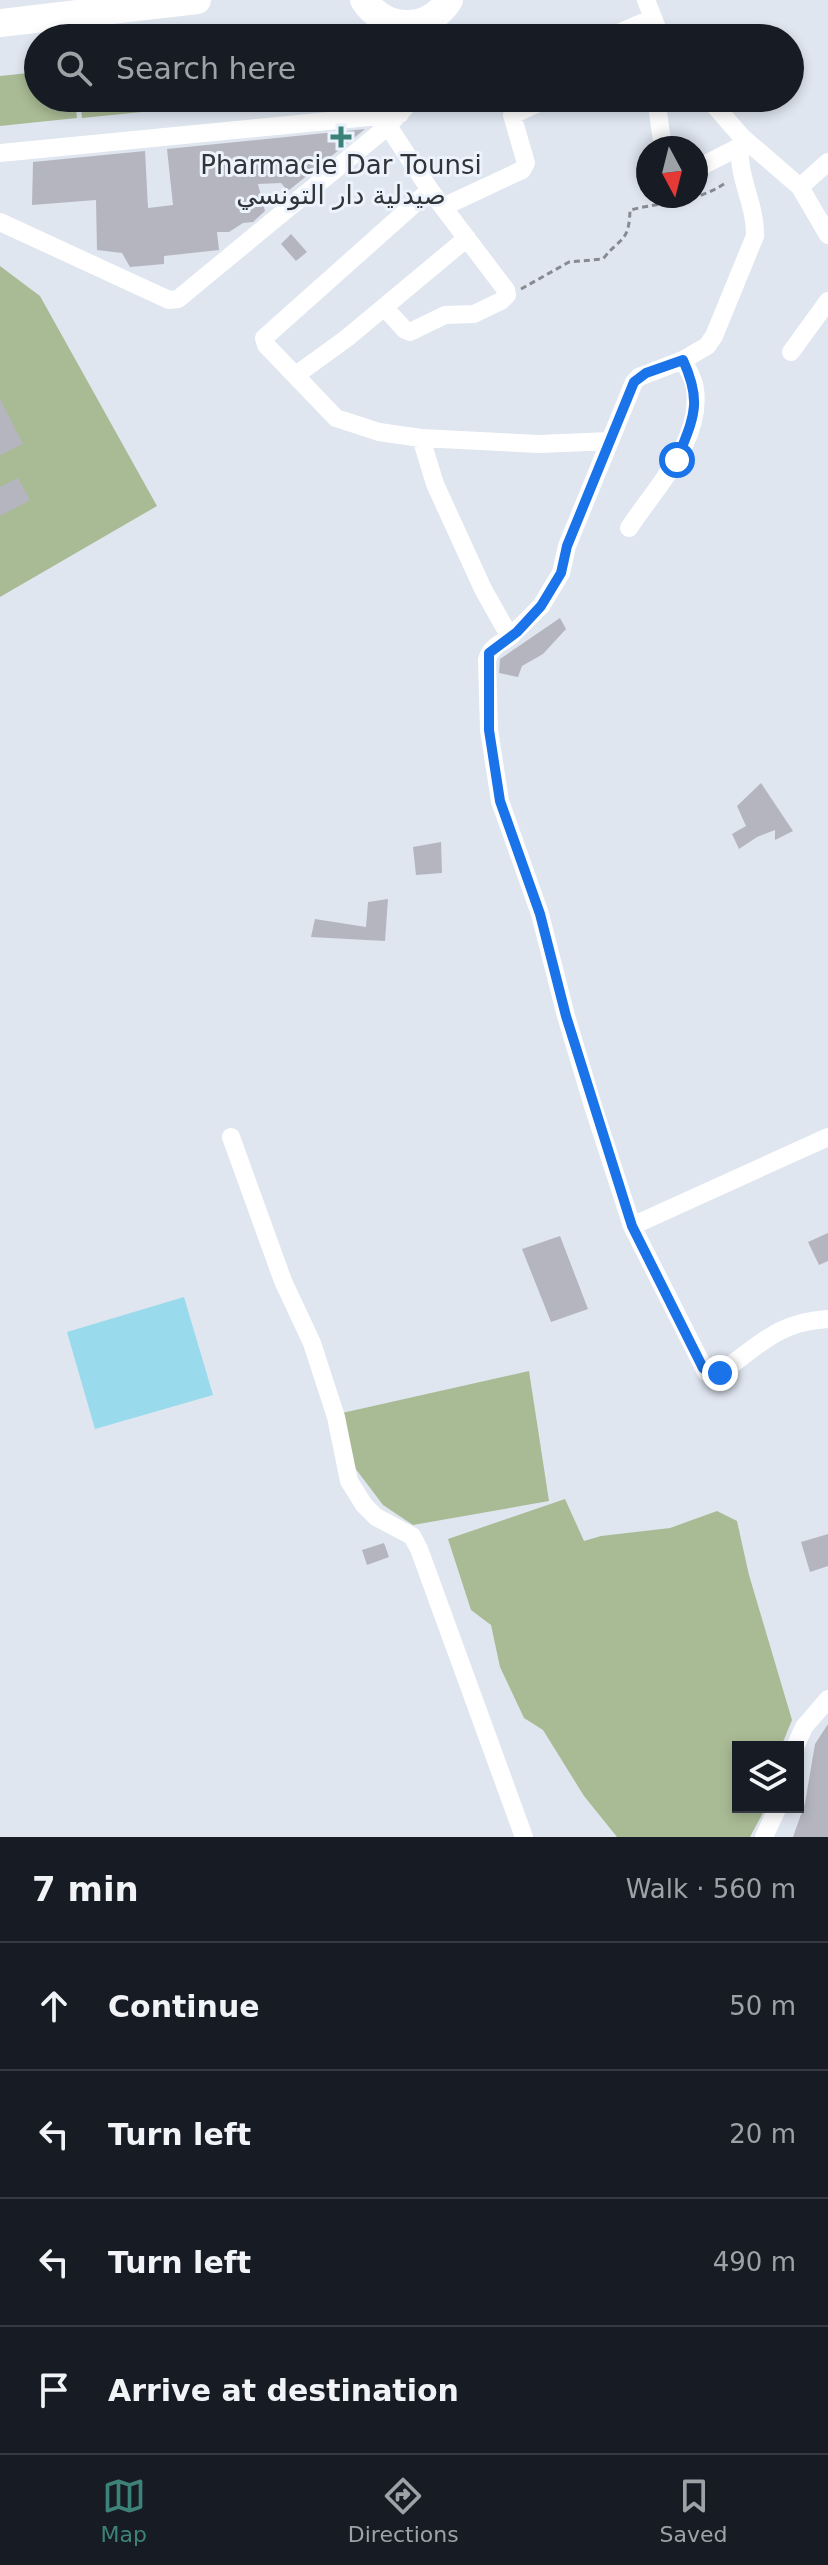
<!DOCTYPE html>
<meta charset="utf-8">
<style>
body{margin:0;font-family:"DejaVu Sans",Cairo,sans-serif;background:#20242c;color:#f1f3f6}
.controls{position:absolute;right:24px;bottom:24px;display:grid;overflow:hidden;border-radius:0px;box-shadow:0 4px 12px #0003}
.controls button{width:72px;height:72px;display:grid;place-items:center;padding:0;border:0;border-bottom:2px solid #363941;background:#171b24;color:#f1f3f6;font:40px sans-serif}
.compass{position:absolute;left:636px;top:136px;width:72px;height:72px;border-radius:50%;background:#171b24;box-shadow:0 4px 12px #0003;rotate:173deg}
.stop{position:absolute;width:24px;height:24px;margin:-18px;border:6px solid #1a73e8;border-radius:50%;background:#fff}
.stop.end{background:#1a73e8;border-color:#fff;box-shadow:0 2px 8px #0008}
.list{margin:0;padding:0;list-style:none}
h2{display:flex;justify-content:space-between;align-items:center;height:104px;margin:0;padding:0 32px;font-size:34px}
h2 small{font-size:26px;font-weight:400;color:#9ea1a6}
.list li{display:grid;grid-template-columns:52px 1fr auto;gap:24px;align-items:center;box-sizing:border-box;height:128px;padding:0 32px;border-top:2px solid #363941}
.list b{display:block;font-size:30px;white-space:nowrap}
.list em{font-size:26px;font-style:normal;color:#9ea1a6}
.icon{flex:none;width:44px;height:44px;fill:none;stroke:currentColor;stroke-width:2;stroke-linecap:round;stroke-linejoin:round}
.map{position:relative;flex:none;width:828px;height:1837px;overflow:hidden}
.search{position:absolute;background:#171b24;box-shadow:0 4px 12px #0003;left:24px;right:24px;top:24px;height:88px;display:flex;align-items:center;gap:20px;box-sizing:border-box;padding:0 28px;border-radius:44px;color:#9ea1a6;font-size:30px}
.sheet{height:616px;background:#171b24}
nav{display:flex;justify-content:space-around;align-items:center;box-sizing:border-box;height:112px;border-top:2px solid #363941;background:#171b24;font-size:22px;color:#9ea1a6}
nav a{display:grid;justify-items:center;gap:4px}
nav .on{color:#3d8278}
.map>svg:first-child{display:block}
.green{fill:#a9bb95}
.water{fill:#99daed}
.building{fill:#b5b5c0}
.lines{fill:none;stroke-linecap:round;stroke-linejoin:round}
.path{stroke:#868b92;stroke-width:3;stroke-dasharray:6 4;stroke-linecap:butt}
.street{stroke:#fff;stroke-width:18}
.primary{stroke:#fff;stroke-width:28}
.route{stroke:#1a73e8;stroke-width:10}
.poi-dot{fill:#3d8278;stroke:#ecf3fd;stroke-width:3}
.labels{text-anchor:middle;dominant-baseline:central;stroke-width:6;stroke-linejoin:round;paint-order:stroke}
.poi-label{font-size:26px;fill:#313438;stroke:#ecf3fd}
</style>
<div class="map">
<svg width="828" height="1837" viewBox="0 0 828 1837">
<rect width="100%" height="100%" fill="#dfe6f0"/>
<path class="green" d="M38,72V98H75L77,118L0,126V76Z
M80,98H171L172,109L82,118Z
M0,266L40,296L157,506L0,597Z
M529,1371L549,1501L413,1525L383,1505L355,1468L342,1413Z
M565,1499L584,1541L601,1536L670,1528L717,1511L737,1521L749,1575L792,1720L781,1747H738V1807H766L750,1837H617L584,1796L543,1730L524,1718L500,1667L491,1625L471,1610L448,1539Z"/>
<path class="water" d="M184,1297L213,1395L95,1429L67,1332Z"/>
<path class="building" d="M365,129L288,191L281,183L258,184L265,211L253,222L243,223L229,232H217L219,250L164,256V264L130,267L122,253L97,250L96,200L32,205L33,162L145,151L148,208L173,205L167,149Z
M291,234L307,252L296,261L281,244Z
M0,399L23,444L0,455Z
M18,478L30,500L0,516V487Z
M560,618L566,629L543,654L522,666L518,677L499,673L500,659Z
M761,783L793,831L775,840V830L757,837L739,849L732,834L746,826L737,806Z
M441,842L442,873L416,875L413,847Z
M388,899L385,941L311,937L315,919L366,927L368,902Z
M828,1233V1261L819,1265L808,1242Z
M560,1236L588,1309L551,1322L522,1249Z
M828,1534V1566L810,1572L801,1542Z
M384,1543L389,1557L367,1565L362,1550Z
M828,1724V1837H793L805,1803L815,1744Z"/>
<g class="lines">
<path class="path" d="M521,289L569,262L603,259C621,236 629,243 630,210C666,201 695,204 727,182"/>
<path class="street" d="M646,0L661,38
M607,38L653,18
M656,98L663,148
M708,98L742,137L800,187L828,235
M0,153L400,114
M696,169L739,147
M800,187L828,162
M430,190L264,338L266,345L336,418L379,432L421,438L539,444L610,441L634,382L639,377L683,360L707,346L714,336L755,236C756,201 733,172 742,137
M443,207L522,170L526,163L512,115L549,98
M0,222L169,300L178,299L388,126L414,98
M384,307L405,330L410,332L445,315L474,314L501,301L507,295L506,290L430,190L388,126
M791,352L828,301
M296,375L347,338L467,238
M421,438L435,484L483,589L510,637L541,606L561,573L567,546L610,441
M629,528C655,488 702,442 695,389C694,379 688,370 683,360
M510,637C499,644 490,648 487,660L489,730L500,801L540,914L566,1016L593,1106L632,1226L706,1372L716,1375L720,1373C760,1345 777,1322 828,1319
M231,1137L283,1281L312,1343L336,1417L349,1481L364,1505L376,1517L412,1536L419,1549L524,1837
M632,1226L828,1137
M795,1747L804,1727L828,1699
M764,1837L778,1807"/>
<path class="primary" d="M364,0C385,32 429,32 449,0
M0,23L197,0"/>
</g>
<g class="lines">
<path class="route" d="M677,460C693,418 703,404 683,360L646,373L634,382L567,546L561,573L541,606L517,632L489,653V730L500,801L540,914L566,1016L632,1226L703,1368L711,1374L720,1373"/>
</g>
<path class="poi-dot" d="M337 125h8v8h8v8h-8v8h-8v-8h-8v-8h8z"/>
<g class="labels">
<g class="poi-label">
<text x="341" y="165">Pharmacie Dar Tounsi<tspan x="341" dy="30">صيدلية دار التونسي</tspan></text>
</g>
</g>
</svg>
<div class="controls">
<button><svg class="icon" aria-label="layers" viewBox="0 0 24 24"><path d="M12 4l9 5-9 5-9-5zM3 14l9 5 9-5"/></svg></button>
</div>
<svg class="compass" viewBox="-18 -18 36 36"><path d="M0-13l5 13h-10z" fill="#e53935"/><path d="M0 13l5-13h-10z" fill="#9ea1a6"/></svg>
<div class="stop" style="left:677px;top:460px"></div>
<div class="stop end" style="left:720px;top:1373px"></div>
<div class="search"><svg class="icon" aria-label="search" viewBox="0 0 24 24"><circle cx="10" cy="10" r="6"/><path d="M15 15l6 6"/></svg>Search here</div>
</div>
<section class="sheet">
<h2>7 min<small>Walk · 560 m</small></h2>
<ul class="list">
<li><svg class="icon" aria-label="ahead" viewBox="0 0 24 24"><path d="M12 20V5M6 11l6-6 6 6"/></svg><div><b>Continue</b></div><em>50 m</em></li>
<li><svg class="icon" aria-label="left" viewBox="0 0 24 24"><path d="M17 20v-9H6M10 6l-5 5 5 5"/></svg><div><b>Turn left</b></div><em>20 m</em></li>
<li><svg class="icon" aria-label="left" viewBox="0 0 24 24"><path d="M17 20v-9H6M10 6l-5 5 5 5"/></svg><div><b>Turn left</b></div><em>490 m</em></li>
<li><svg class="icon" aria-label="arrive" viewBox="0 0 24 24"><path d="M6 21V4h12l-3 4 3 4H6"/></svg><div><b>Arrive at destination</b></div></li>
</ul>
</section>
<nav>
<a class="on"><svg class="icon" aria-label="map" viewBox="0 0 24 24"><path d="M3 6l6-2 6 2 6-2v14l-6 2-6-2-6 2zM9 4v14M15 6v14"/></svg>Map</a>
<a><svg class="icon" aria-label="directions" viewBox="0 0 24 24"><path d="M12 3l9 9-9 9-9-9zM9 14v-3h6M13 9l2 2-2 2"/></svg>Directions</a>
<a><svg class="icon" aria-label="saved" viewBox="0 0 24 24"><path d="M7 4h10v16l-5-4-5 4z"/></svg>Saved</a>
</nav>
